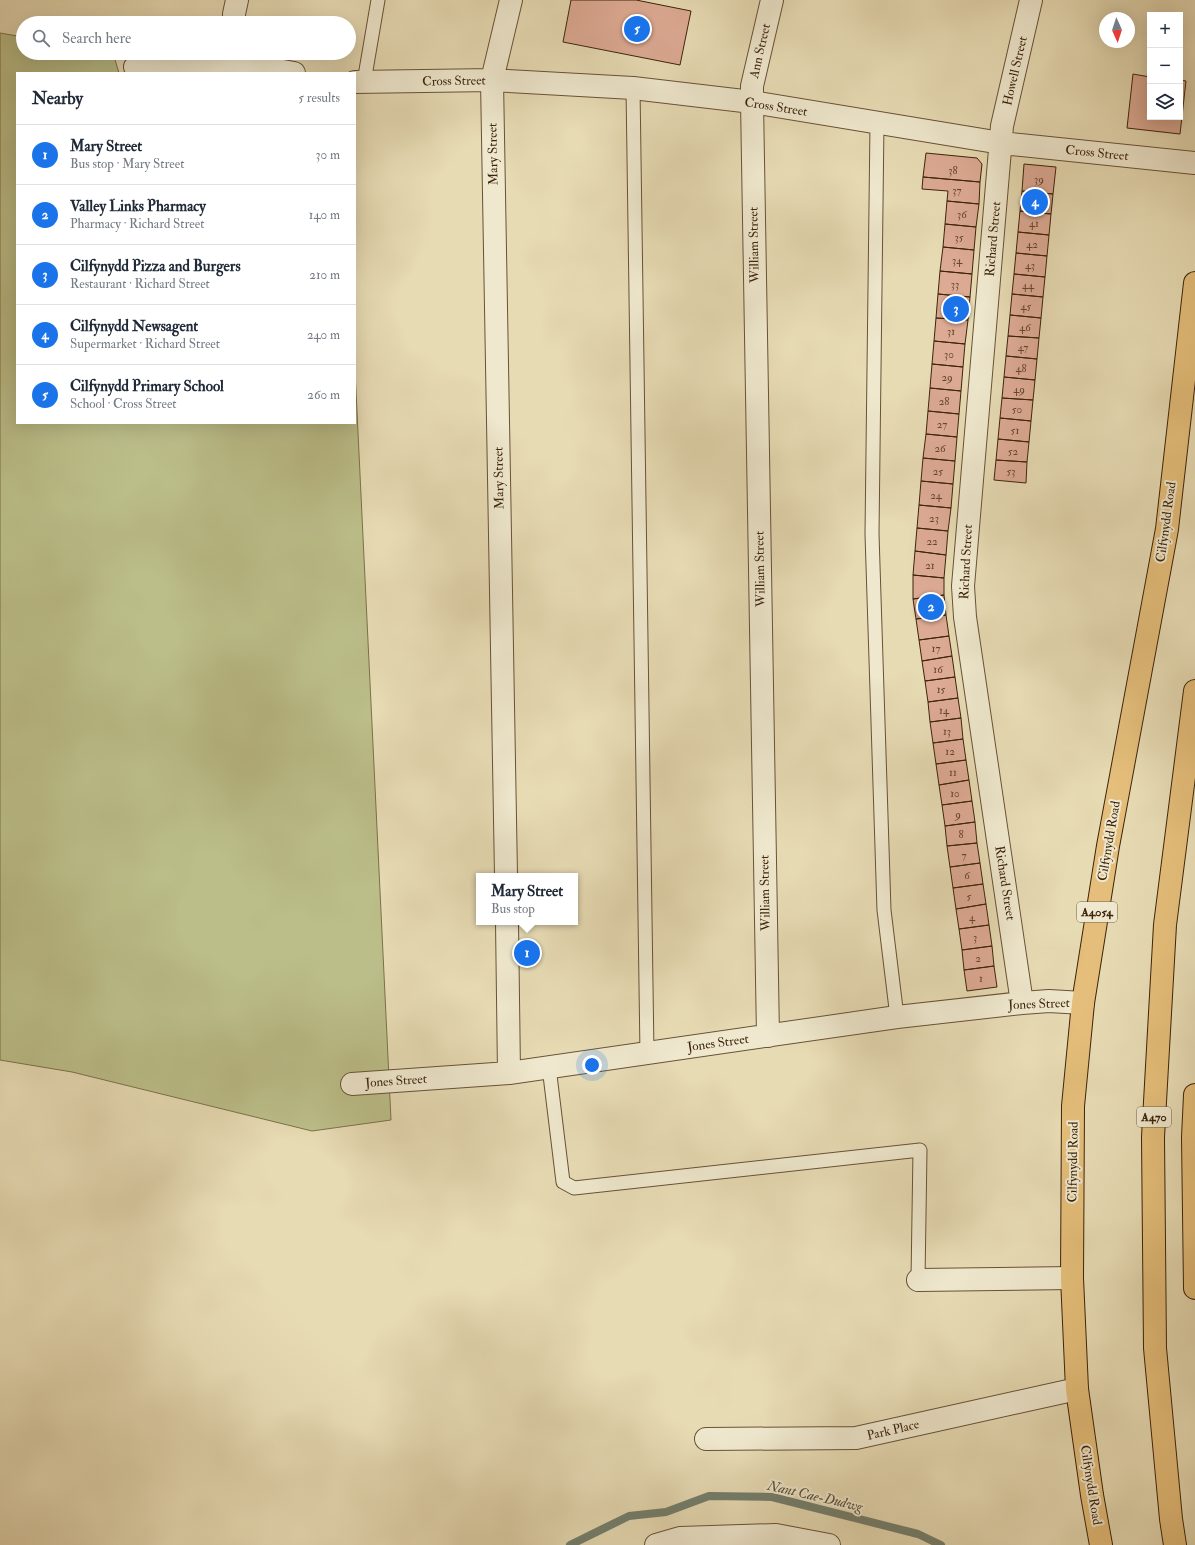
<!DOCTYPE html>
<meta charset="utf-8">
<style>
body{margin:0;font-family:"IM FELL Double Pica",serif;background:#f6f6f7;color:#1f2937}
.controls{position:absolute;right:12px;top:12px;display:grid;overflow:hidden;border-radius:0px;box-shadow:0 4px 16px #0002}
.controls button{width:36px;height:36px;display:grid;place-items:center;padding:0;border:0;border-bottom:1px solid #e0e1e3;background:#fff;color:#1f2937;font:20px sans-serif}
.compass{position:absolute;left:1099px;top:12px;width:36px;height:36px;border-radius:50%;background:#fff;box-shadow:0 4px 16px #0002;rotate:177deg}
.you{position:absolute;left:592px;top:1065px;width:14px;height:14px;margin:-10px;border:3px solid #fff;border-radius:50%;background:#1a73e8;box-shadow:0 0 0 6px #1a73e833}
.badge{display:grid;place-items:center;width:26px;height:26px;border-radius:50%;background:#1a73e8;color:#fff;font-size:13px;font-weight:700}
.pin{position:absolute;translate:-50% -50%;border:2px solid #fff;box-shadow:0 1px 4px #0006}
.popup{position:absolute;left:476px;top:873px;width:102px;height:52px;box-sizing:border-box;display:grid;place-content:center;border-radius:0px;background:#fff;filter:drop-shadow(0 1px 3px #0005);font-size:13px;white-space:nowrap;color:#747a83}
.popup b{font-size:15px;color:#1f2937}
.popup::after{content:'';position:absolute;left:50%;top:100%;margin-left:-8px;border:8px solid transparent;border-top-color:#fff}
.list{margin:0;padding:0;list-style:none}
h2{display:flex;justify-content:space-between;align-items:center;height:52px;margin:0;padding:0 16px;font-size:17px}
h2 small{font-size:13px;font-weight:400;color:#747a83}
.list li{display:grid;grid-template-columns:26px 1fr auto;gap:12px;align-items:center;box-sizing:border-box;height:60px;padding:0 16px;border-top:1px solid #e0e1e3}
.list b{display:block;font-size:15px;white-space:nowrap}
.list p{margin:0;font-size:13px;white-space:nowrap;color:#747a83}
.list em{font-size:13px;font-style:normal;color:#747a83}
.icon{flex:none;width:22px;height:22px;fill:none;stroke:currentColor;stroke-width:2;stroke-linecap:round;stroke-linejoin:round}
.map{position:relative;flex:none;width:1195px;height:1545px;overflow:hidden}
.search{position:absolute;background:#fff;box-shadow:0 4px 16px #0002;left:16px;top:16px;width:340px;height:44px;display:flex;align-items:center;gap:10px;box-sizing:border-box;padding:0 14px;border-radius:22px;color:#747a83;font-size:15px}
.panel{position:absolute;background:#fff;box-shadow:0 4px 16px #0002;left:16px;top:72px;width:340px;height:352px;border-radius:0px}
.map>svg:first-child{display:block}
.green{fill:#bbbe89;stroke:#7c714a}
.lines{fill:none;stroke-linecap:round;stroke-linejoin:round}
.stream{stroke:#737f6e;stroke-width:8}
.building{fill:#ddaa94;stroke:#3d240b}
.lane-casing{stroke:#685235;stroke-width:15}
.street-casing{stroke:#685235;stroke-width:24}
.primary-casing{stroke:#3d240b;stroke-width:24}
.highway-casing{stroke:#3d240b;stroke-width:24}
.lane{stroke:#efe8ce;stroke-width:13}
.street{stroke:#efe8ce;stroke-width:22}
.primary{stroke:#e4be7a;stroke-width:22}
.highway{stroke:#e4be7a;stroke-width:22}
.labels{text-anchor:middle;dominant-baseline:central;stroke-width:4;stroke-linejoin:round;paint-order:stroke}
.number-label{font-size:11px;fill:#65462d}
.shield{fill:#efe8ce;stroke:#725f46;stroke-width:1}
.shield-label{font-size:12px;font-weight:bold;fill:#3d240b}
.street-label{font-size:13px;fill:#3d240b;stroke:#efe8ce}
.water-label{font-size:14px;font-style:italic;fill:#544a34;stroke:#efe8ce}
</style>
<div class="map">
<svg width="1195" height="1545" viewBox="0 0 1195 1545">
<rect width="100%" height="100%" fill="#e7dbb4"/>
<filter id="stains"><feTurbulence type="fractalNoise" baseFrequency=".005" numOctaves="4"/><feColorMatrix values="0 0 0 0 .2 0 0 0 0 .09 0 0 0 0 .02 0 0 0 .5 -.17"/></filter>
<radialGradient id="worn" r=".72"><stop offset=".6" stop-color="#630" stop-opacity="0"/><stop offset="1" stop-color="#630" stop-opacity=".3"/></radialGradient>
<path class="green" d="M0,33L23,37V53H113L119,73H17V423H355V370L391,1120L312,1131L72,1072L0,1060Z"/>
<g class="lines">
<path class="stream" d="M570,1545L629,1516L666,1512L709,1496L772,1497L918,1534L941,1545"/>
</g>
<path class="building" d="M571,0H636L691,11L680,65L563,42Z
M1133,74L1150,77V117H1180V80L1186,81L1180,134L1127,128Z
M926,153L977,158L982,164L980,182L923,177Z
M1024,164L1056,167L1053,194L1022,191Z
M923,177L980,182L979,204L947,201L948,191L922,189Z
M1022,191L1053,194L1051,214L1020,211Z
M947,201L979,204L976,227L945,224Z
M1020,211L1051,214L1049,235L1018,232Z
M945,224L976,227L974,250L943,247Z
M1018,232L1049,235L1047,256L1016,253Z
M943,247L974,250L972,274L940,271Z
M1016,253L1047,256L1045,277L1014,274Z
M940,271L972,274L970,297L938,294Z
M1014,274L1045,277L1043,297L1012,294Z
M938,294L970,297L968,320L936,318Z
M1012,294L1043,297L1041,318L1010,315Z
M1010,315L1041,318L1039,338L1008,336Z
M936,318L968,320L965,344L934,341Z
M1008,336L1039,338L1037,359L1006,356Z
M934,341L965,344L963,367L932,364Z
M1006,356L1037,359L1035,380L1004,377Z
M932,364L963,367L961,391L930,388Z
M1004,377L1035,380L1033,400L1002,398Z
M930,388L961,391L959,414L928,411Z
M1002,398L1033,400L1031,421L1000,418Z
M928,411L959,414L957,437L926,434Z
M1000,418L1031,421L1029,442L998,439Z
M926,434L957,437L955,461L923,458Z
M998,439L1029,442L1027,462L996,460Z
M923,458L955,461L953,484L921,481Z
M996,460L1027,462L1026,483L994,480Z
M921,481L953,484L951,508L919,505Z
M919,505L951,508L948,531L917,528Z
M917,528L948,531L946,555L915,551Z
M915,551L946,555L944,578L913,575Z
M913,575L944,578V595L913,599Z
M944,595L946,615L916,619L913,599Z
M946,615L949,636L919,640L916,619Z
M949,636L952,656L922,661L919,640Z
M952,656L955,677L925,681L922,661Z
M955,677L958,698L928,702L925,681Z
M958,698L961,718L930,722L928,702Z
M961,718L963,739L933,743L930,722Z
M963,739L966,760L936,764L933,743Z
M966,760L969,780L939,785L936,764Z
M969,780L972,801L942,805L939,785Z
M972,801L975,822L945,826L942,805Z
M975,822L977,843L947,846L945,826Z
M977,843L980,863L950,867L947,846Z
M980,863L983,884L953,888L950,867Z
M983,884L986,904L956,909L953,888Z
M986,904L989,925L959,929L956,909Z
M989,925L992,946L962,950L959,929Z
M992,946L994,966L964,970L962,950Z
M994,966L997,987L967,991L964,970Z"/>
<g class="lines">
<defs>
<path id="lane" d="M364,82L378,0
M633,88L647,1054
M877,123L872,534L884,910L897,1017
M549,1067L563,1182L574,1188L920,1150L918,1280"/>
<path id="street" d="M234,23V14L237,0
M245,55L255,66L294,73
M135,67L255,66
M355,82L492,80L633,88L752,102L1001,143L1195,163
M506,876L492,80L511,0
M507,922L509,1073
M1022,1003L965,617L963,586L1002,126L1031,0
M768,1036L752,102V86L772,0
M352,1084L509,1073L897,1017L1022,1003L1049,1001L1083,1003
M918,1280L1072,1278
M706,1439L856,1438L1077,1389
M656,1545L680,1538L776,1535L829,1545"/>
<path id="primary" d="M1101,1545L1092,1495L1077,1389L1072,1278L1073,1106L1083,1003L1108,846L1167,529L1195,283"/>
<path id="highway" d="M1195,1095L1193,1137L1195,1288
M1175,1545L1171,1519L1155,1348L1153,1137L1165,925L1195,691"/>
</defs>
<use href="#lane" class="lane-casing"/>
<use href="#street" class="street-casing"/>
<use href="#primary" class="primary-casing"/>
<use href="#highway" class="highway-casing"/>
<use href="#lane" class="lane"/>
<use href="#street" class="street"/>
<use href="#primary" class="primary"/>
<use href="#highway" class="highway"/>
</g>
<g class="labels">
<g class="number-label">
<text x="953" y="170">38</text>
<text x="1039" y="179">39</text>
<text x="957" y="190">37</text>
<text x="962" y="214">36</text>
<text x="1034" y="223">41</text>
<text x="959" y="237">35</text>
<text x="1032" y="244">42</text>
<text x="957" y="260">34</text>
<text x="1030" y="265">43</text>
<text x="955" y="284">33</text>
<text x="1028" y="285">44</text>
<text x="1026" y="306">45</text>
<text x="1025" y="327">46</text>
<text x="951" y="331">31</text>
<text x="1023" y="347">47</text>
<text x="949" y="354">30</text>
<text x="1021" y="368">48</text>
<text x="947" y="377">29</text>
<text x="1019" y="389">49</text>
<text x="944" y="401">28</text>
<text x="1017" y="409">50</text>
<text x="942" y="424">27</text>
<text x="1015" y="430">51</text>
<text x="940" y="448">26</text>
<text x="1013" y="451">52</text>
<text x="938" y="471">25</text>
<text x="1011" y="471">53</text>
<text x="936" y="495">24</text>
<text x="934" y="518">23</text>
<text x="932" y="541">22</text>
<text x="930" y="565">21</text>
<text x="936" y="648">17</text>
<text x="938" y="669">16</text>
<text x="941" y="689">15</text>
<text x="944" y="710">14</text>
<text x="947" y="731">13</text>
<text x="950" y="751">12</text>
<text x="953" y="772">11</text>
<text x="955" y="793">10</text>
<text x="958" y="814">9</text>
<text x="961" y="834">8</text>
<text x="964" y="855">7</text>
<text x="967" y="875">6</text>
<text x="969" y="896">5</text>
<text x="972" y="917">4</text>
<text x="975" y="937">3</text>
<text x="978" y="958">2</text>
<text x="981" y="978">1</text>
</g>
<g class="shield">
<rect x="1077" y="902" width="40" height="20" rx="3"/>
<rect x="1137" y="1107" width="34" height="20" rx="3"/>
</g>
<g class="shield-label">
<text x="1097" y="912">A4054</text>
<text x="1154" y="1117">A470</text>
</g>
<g class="street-label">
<text transform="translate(760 51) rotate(-77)">Ann Street</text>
<text transform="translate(1015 71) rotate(-77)">Howell Street</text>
<text transform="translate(454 81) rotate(-1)">Cross Street</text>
<text transform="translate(776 107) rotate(9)">Cross Street</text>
<text transform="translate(1097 153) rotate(6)">Cross Street</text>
<text transform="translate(493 154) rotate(-91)">Mary Street</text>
<text transform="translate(993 239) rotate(-85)">Richard Street</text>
<text transform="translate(754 245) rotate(-91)">William Street</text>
<text transform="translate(499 478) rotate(-91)">Mary Street</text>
<text transform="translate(1166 522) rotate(-82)">Cilfynydd Road</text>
<text transform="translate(966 562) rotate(-87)">Richard Street</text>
<text transform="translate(760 569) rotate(-91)">William Street</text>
<text transform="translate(1109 841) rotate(-80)">Cilfynydd Road</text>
<text transform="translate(1005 883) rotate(81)">Richard Street</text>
<text transform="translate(765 893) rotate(-91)">William Street</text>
<text transform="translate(1039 1004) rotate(-2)">Jones Street</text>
<text transform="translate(718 1043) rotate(-8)">Jones Street</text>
<text transform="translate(396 1081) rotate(-4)">Jones Street</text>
<text transform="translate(1073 1162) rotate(-89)">Cilfynydd Road</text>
<text transform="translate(893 1430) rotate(-13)">Park Place</text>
<text transform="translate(1091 1485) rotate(81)">Cilfynydd Road</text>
</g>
<g class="water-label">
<text transform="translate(815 1496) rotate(13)">Nant Cae-Dudwg</text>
</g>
</g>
<rect width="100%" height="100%" filter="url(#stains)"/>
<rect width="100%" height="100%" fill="url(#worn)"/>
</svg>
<div class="controls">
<button>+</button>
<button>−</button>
<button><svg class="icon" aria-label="layers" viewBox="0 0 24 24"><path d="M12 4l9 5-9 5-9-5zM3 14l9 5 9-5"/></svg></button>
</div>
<svg class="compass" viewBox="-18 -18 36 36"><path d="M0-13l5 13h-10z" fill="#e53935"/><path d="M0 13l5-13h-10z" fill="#747a83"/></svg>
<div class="you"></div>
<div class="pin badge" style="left:527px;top:953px">1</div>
<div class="popup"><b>Mary Street</b>Bus stop</div>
<div class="pin badge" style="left:931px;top:607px">2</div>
<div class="pin badge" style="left:956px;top:309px">3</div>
<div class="pin badge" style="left:1035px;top:202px">4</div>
<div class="pin badge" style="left:637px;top:29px">5</div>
<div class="search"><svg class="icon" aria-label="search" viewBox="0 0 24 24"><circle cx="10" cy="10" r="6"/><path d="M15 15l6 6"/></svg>Search here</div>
<section class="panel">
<h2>Nearby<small>5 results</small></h2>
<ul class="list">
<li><span class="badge">1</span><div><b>Mary Street</b><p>Bus stop · Mary Street</p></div><em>30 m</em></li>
<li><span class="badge">2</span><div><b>Valley Links Pharmacy</b><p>Pharmacy · Richard Street</p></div><em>140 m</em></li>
<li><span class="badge">3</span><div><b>Cilfynydd Pizza and Burgers</b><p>Restaurant · Richard Street</p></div><em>210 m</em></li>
<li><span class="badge">4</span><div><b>Cilfynydd Newsagent</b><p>Supermarket · Richard Street</p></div><em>240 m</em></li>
<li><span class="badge">5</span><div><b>Cilfynydd Primary School</b><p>School · Cross Street</p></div><em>260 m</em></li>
</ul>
</section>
</div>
